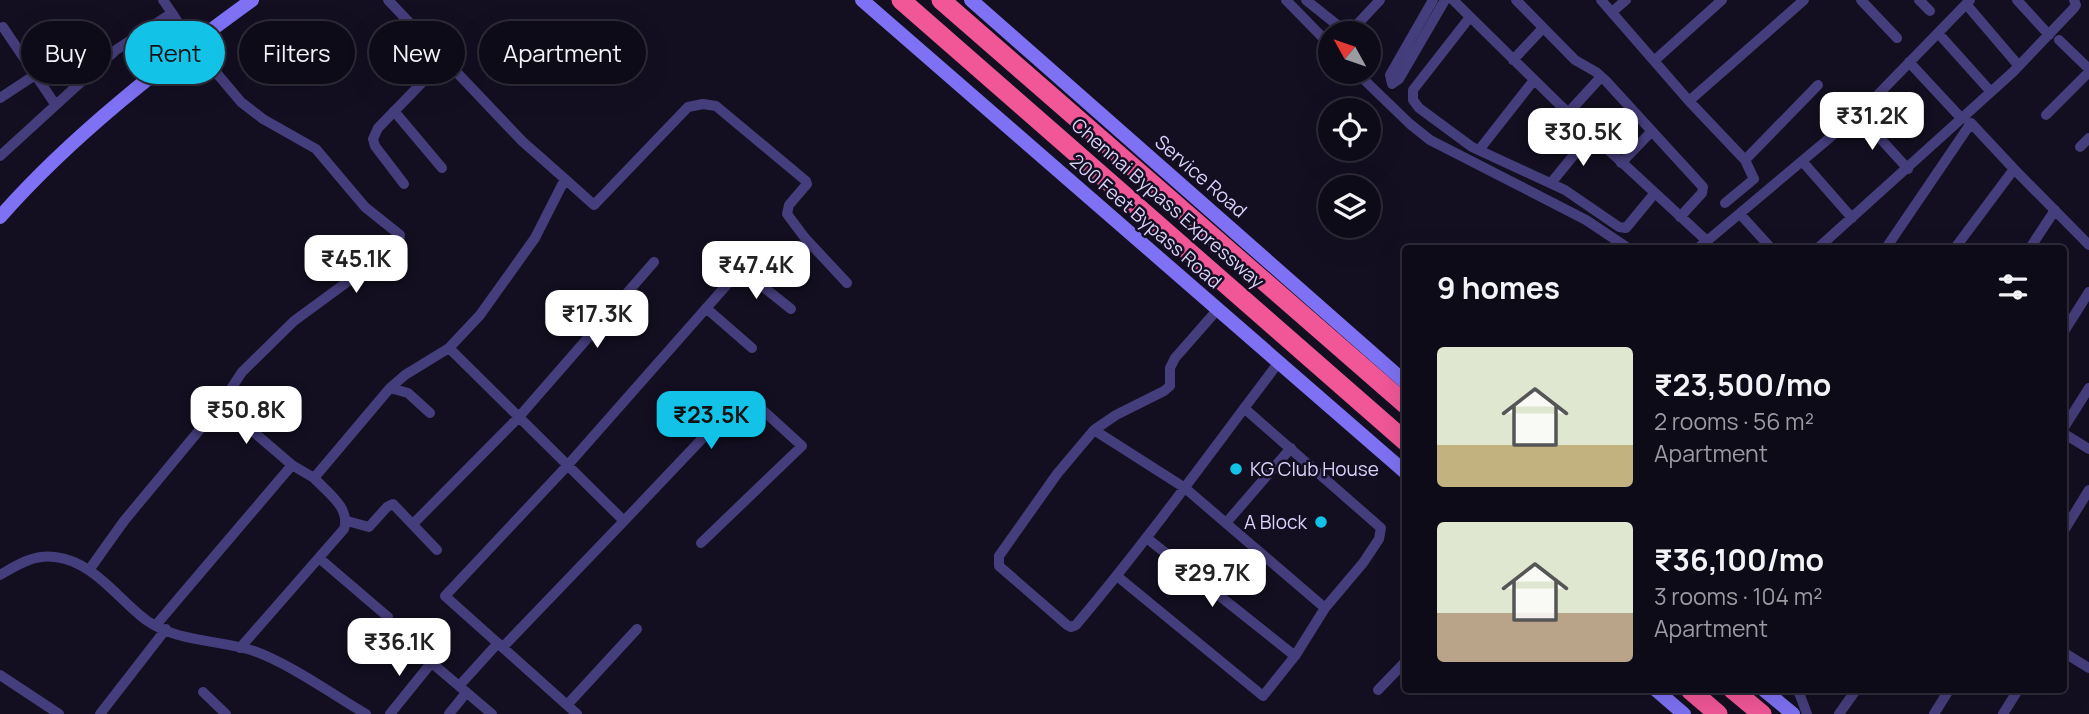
<!DOCTYPE html>
<html lang="en">
<head>
<meta charset="utf-8">
<style>
  body { margin:0; font-family:Manrope,sans-serif; background:#171422; color:#f1f3f6; height:100vh; display:flex; flex-direction:column; font-size:26px; white-space:nowrap }
  * { box-sizing:border-box; margin:0 }
  p { font-size:23px; color:#9b9ba2 }
  .icon { flex:none; width:38px; height:38px; fill:none; stroke:currentColor; stroke-width:2; stroke-linecap:round; stroke-linejoin:round }
  .map { position:relative; flex:1; overflow:hidden }
  .details { position:absolute; left:1402px; top:245px; width:665px; height:448px; display:flex; flex-direction:column; background:#0e0b19; border-radius:7px; box-shadow:0 7px 28px #0002,0 0 0 2px #2e2b38 }
  .details>* { flex:none }
  .hud { position:absolute; left:21px; top:21px; width:665px; height:63px; display:flex; gap:14px }
  .needle { width:46px; rotate:310deg }
  .fabs { position:absolute; left:1318px; top:21px; display:grid; gap:14px }
  .fabs a { display:grid; place-items:center; width:63px; height:63px; border-radius:50%; background:#0e0b19; box-shadow:0 7px 28px #0002,0 0 0 2px #2e2b38; font-size:35px }
  .price { position:absolute; translate:-50% -60px; padding:0 16px; border-radius:14px; background:#fff; color:#222; font-size:23px; line-height:46px; filter:drop-shadow(0 2px 4px #0008) }
  .price::after { content:''; position:absolute; left:50%; top:42px; width:21px; height:16px; margin-left:-10px; background:inherit; clip-path:polygon(0 0,100% 0,50% 100%) }
  .price.current { background:#13c3e7; color:#111 }
  ul { padding:0; list-style:none }
  li { display:flex; align-items:center; gap:21px; height:175px; padding:0 35px }
  li span { display:grid; place-items:center; flex:none; width:196px; height:140px; border-radius:7px; color:#555 }
  li>.icon { margin-inline-start:auto }
  span .icon { width:84px; height:84px; fill:#fffc; stroke-width:1 }
  li b { font-size:30px }
  h2 { display:flex; justify-content:space-between; align-items:center; height:84px; padding:0 35px; font-size:30px }
  .tag { padding:0 24px; border-radius:32px; background:#0e0b19; box-shadow:0 7px 28px #0002,0 0 0 2px #2e2b38; font-size:24px; line-height:63px }
  .tag.current { background:#13c3e7; color:#111 }
  .map>svg:first-child { display:block }
</style>
</head>
<body>
<div class="map">
<svg width="2089" height="714" viewBox="0 0 2089 714">
  <rect width="100%" height="100%" fill="#130f21"/>
  <g fill="none" stroke-linecap="round" stroke-linejoin="round">
    <!-- street -->
    <path stroke="#453e7c" stroke-width="10" d="M163,0l9,13
      M388,0l134,141 43,38 -30,59 -55,77 -31,33 175,173 -121,126
      M1286,0l44,45
      M1306,0l40,32 5,-1 29,-31
      M1433,0l-43,75 2,9 7,-5 46,-79
      M1453,0l108,106 146,135 -9,7
      M1516,0l59,60 21,12 10,9 97,106 -1,6 -22,24
      M1601,0l88,101 56,59 9,19 -29,24
      M1861,0l36,38
      M1919,0l11,11
      M2017,0l32,35
      M1966,4l52,61
      M1612,12l14,-12
      M1470,17l-57,73v10l6,8 53,39 93,43 54,37 7,1 28,-34
      M3,27l52,77
      M1938,33l53,59
      M2059,40l30,29
      M1513,60l30,-32
      M1655,60l67,-60
      M1909,62l53,57
      M1356,72l54,52 20,16 156,80 42,28
      M0,98l35,-23
      M1689,101l115,-101
      M394,111l48,57
      M1568,113l33,-36
      M1858,114l50,55
      M2046,115l43,-43
      M2080,147l9,-9
      M1479,150l55,-70
      M0,156l116,-106 56,-37 20,31 49,58 22,17 53,30 49,58 35,28 -1,9 -105,77 -52,51 -21,32 -97,117 -35,49
      M1745,160l73,-75
      M1802,161l50,57
      M1621,163l31,-32
      M565,179l29,26 94,-98 15,-3 13,2 90,75 1,3 -18,21 -2,9 18,24 42,45
      M1551,183l40,-49
      M404,184l-29,-38 -2,-7 5,-11 67,-69
      M1740,214l31,34
      M1707,241l157,-132 106,-109
      M1818,248l195,-176 61,-64 2,-3 -2,-5
      M1886,248l85,-125 43,46
      M1955,248l59,-79 75,76
      M2030,248l25,-38
      M741,269l50,40
      M706,308l46,40
      M2063,333l26,-41
      M1279,362c-67,88 -131,178 -203,263l-5,2 -4,-2 -68,-59v-10l58,-82 37,-44 91,58 140,120
      M390,388l18,5 22,20
      M221,404l71,61
      M2063,429l26,-41
      M1094,430l22,-15 48,-24 6,-5v-18l5,-10 43,-49
      M2063,433l26,16
      M347,521l22,6 18,-20 6,-3 44,46
      M624,521l113,-119 11,-2 7,3 47,43 -101,97
      M1226,523l65,-75
      M413,524l105,-106 136,-156
      M2063,532l26,-42
      M1148,539l147,117
      M319,558l69,59
      M0,575c17,-10 34,-21 55,-18 38,4 62,41 91,63 32,23 72,19 108,31 36,13 78,43 112,63
      M1117,576l146,120 32,-40 30,-48 38,-45 16,-24 2,-11 -137,-120
      M156,625l136,-160 22,13 76,-90 15,-13 44,-27
      M393,630l99,84
      M240,648l104,-119c7,-21 -17,-37 -30,-51
      M2063,652l26,16
      M0,675l59,39
      M459,686l39,-43
      M1378,690l27,-28
      M1798,690l9,24
      M203,692l23,22
      M567,705l70,-76
      M100,714l66,-85
      M390,714l42,-52
      M449,714l17,-21
      M577,714l-132,-118 122,-130 187,-212
      M1839,714l17,-24
      M1934,714l15,-24
      M2003,714l15,-24"/>
    <!-- secondary -->
    <path stroke="#7e71f3" stroke-width="14" d="M862,0l543,472
      M971,0l434,382
      M0,217c71,-81 165,-154 252,-217
      M1656,690l28,24
      M1764,690l29,24"/>
    <!-- highway -->
    <path stroke="#f15797" stroke-width="19" d="M901,0l504,441
      M941,0l464,404
      M1690,690l28,24
      M1733,690l29,24"/>
  </g>
  <!-- markers -->
  <g fill="#13c3e7" stroke="#130f21" stroke-width="2.5">
    <circle cx="1236" cy="469" r="7"/>
    <circle cx="1321" cy="522" r="7"/>
  </g>
  <g text-anchor="middle" stroke-width="5" stroke-linejoin="round" paint-order="stroke">
    <!-- street labels -->
    <g font-size="19" fill="#dad2fb" stroke="#130f21">
      <text transform="translate(1201 176) rotate(41)" y="7">Service Road</text>
      <text transform="translate(1168 203) rotate(41)" y="7">Chennai Bypass Expressway</text>
      <text transform="translate(1146 221) rotate(41)" y="7">200 Feet Bypass Road</text>
    </g>
    <!-- poi labels -->
    <g font-size="19" fill="#dad2fb" stroke="#130f21" text-anchor="start">
      <text x="1250" y="476">KG Club House</text>
      <text x="1307" y="529" text-anchor="end">A Block</text>
    </g>
  </g>
</svg>
<div class="fabs">
<a><svg class="needle" viewBox="-14 -14 28 28"><path d="M0-13l5 13h-10z" fill="#e53935"/><path d="M0 13l5-13h-10z" fill="#9b9ba2"/></svg></a>
<a><svg class="icon" aria-label="locate" viewBox="0 0 24 24"><circle cx="12" cy="12" r="6"/><path d="M12 2v4M12 18v4M2 12h4M18 12h4"/></svg></a>
<a><svg class="icon" aria-label="layers" viewBox="0 0 24 24"><path d="M12 4l9 5-9 5-9-5zM3 14l9 5 9-5"/></svg></a>
</div>
<b class="price" style="left:1872px;top:152px">₹31.2K</b>
<b class="price" style="left:1583px;top:168px">₹30.5K</b>
<b class="price" style="left:356px;top:295px">₹45.1K</b>
<b class="price" style="left:756px;top:301px">₹47.4K</b>
<b class="price" style="left:597px;top:350px">₹17.3K</b>
<b class="price" style="left:246px;top:446px">₹50.8K</b>
<b class="price current" style="left:711px;top:451px">₹23.5K</b>
<b class="price" style="left:1212px;top:609px">₹29.7K</b>
<b class="price" style="left:399px;top:678px">₹36.1K</b>
<div class="hud">
<a class="tag">Buy</a>
<a class="tag current">Rent</a>
<a class="tag">Filters</a>
<a class="tag">New</a>
<a class="tag">Apartment</a>
</div>
<section class="details">
<h2>9 homes<svg class="icon" aria-label="filters" viewBox="0 0 24 24"><path d="M4 7h16M4 17h16"/><circle cx="9" cy="7" r="2"/><circle cx="15" cy="17" r="2"/></svg></h2>
<ul>
<li><span style="background:linear-gradient(#dfe7d0 70%,#c2b280 0)"><svg class="icon" aria-label="home" viewBox="0 0 24 24"><path d="M3 11l9-7 9 7M6 9v11h12V9"/></svg></span><div><b>₹23,500/mo</b><p>2 rooms · 56 m²</p><p>Apartment</p></div></li>
<li><span style="background:linear-gradient(#dfe7d0 65%,#b9a48a 0)"><svg class="icon" aria-label="home" viewBox="0 0 24 24"><path d="M3 11l9-7 9 7M6 9v11h12V9"/></svg></span><div><b>₹36,100/mo</b><p>3 rooms · 104 m²</p><p>Apartment</p></div></li>
</ul>
</section>
</div>
</body>
</html>
